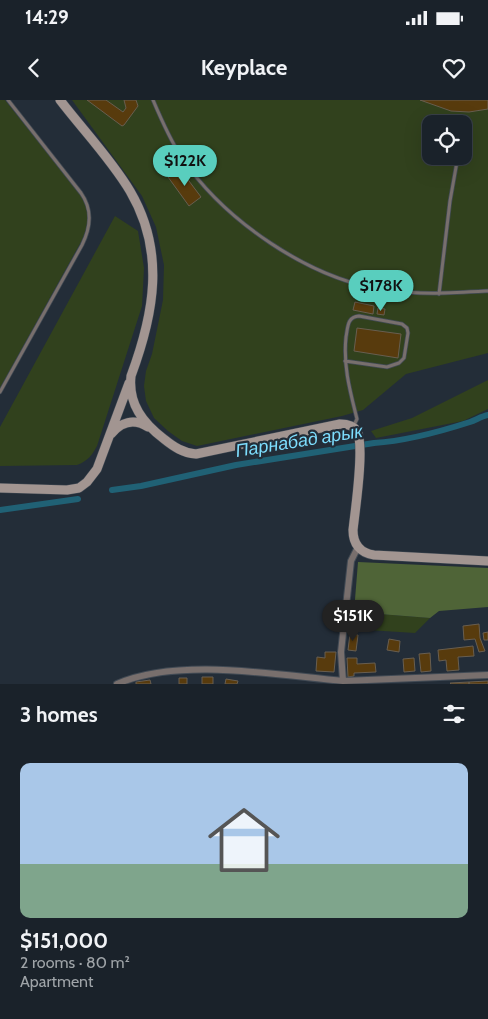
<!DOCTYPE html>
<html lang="en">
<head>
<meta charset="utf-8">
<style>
  body { margin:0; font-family:Cabin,sans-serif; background:#272f36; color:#f1f3f6; height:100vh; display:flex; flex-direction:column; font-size:19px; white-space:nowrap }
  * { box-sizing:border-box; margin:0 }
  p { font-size:16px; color:#9fa4a8 }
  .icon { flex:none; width:28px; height:28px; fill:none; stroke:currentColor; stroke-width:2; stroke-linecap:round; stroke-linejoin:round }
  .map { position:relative; height:584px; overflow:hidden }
  .details { display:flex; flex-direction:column; background:#1a222a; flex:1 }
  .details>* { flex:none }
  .tools { position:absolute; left:422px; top:15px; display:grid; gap:10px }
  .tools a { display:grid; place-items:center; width:50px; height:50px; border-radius:10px; background:#1a222a; box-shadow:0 5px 20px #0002,0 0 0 1px #383f47; font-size:25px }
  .price { position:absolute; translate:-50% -42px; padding:0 11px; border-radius:18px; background:#59cebe; color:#111; font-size:16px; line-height:32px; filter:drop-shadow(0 1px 2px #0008) }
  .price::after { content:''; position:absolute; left:50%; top:30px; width:15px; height:11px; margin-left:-8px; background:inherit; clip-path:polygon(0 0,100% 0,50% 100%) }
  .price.on { background:#222; color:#fff }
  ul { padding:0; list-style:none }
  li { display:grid; align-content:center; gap:10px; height:265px; padding:0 20px }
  li span { display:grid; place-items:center; height:155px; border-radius:10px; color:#555 }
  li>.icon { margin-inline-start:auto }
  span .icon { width:90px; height:90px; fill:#fffc; stroke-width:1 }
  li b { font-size:21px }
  h2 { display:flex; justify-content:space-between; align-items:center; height:60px; padding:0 20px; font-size:21px }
  .status { display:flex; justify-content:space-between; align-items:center; height:35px; padding:0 25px; background:#1a222a; direction:ltr }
  .status svg { height:14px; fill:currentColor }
  header { display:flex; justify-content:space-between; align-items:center; height:65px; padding:0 20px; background:#1a222a; font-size:22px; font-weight:800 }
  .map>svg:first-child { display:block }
</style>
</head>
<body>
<div class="status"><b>14:29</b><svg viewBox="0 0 49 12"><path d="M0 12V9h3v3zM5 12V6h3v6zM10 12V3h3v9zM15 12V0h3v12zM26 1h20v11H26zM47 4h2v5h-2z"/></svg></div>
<header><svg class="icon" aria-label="back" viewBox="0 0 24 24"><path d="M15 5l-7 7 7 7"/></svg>Keyplace<svg class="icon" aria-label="heart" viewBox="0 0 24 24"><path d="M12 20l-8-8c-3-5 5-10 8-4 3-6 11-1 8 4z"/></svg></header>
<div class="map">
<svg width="488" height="584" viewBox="0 0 488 584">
  <rect width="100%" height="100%" fill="#232d38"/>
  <!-- green -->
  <path fill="#31411d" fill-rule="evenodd" d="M0,0h5l76,95c9,15 8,30 1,45l-82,148z
    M72,0h416v253l-82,21 -43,36 -21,6 -145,30 -15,-5 -14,-10 -14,-13 -8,-17 -2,-15 2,-15 6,-17 11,-54 1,-35 -8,-38 -14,-31zM431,24h33v32h-33z
    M115,116l23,15 6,37 -2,38 -45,140c-5,9 -9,15 -20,19l-77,1v-39z
    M488,280v29l-25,12 -87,17 -5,-7 41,-13z
    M354,512l76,6 -15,15 -63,-4z"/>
  <!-- forest -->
  <path fill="#4f6437" d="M358,462l130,6v39l-49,4 -9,7 -76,-6z"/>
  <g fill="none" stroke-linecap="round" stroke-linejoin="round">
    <!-- canal -->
    <path stroke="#206175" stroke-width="6" d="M112,390l29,-4 95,-21 138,-22c33,-2 65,-11 96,-21 6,-2 12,-6 18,-7
      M0,410l78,-11"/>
  </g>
  <!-- building -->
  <path fill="#583b0d" stroke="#685e50" d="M87,0h19l17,12 3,-4 -2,-8h12l2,6 -14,19 -2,1z
    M420,0h68v9l-19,3 -18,-1z
    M180,69l21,28 -12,9 -21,-29z
    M355,202l19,4 -1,8 -20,-4z
    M378,208l7,1 -1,6 -7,-1z
    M357,228l44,6 -3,24 -44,-7z
    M479,524l1,14 5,13 -6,1 -4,-13 -11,1 -1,-14z
    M488,532v8h-4l-1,-7z
    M350,534l8,1 -2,16 -8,-1z
    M389,539l11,2 -1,11 -12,-2z
    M473,546l1,10 -16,1 1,13 -12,1 -1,-11 -7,1 -1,-11z
    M325,552h11l-2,20 -18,-1 1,-14 8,1z
    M430,553l1,18 -10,1 -2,-18z
    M347,558h10v6l18,-1 1,9 -22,1v3l-6,1z
    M414,558l1,13 -11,1 -1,-13z
    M202,577h11v7h-11z
    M179,578h8v6h-8z
    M226,579l12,2 -1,3h-12z
    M150,580l1,4h-15v-2z
    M488,581v3h-19v-2z
    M469,582v2h-18l-1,-1z"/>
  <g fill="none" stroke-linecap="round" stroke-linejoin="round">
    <!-- service casing -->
    <g stroke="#414a54" stroke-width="4.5">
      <path id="service" d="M153,0c8,19 17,40 29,58 43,63 127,121 203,132 35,5 68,3 103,1
        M439,194l11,-93 8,-45
        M345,261l42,6 12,-4 5,-5 4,-25 -1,-5 -5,-4 -43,-8c-12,1 -11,11 -13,21 -3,29 4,54 11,82l-3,6
        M0,292l82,-147c9,-18 11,-35 -1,-52l-73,-93"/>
    </g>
    <!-- minor casing -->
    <g stroke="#414a54" stroke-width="8">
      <path id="minor" d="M358,447l-7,14 -10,91 2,29 145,-6
        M117,584c62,-27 159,-9 226,-3"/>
    </g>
    <!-- secondary casing -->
    <g stroke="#414a54" stroke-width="10">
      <path id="secondary" d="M60,0c23,30 51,59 70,91 36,61 24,123 1,185 -3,28 12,47 33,63 10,8 19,14 32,15l144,-30c7,0 13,1 17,7 8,15 -2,80 -4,99 0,14 7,23 21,25l114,6
        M111,334c10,-12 23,-16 37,-7
        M0,388l67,2 12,-2 8,-6 10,-13 32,-86"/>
    </g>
    <!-- service -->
    <use href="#service" stroke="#786f6d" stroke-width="3"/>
    <!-- minor -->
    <use href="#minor" stroke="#786f6d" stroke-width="6"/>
    <!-- secondary -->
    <use href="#secondary" stroke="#a29591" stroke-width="9"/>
  </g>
  <g text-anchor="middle" stroke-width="4.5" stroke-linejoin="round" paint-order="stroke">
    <!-- water labels -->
    <g font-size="18" font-style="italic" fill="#7dddfd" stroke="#232d38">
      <text transform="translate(299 341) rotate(-9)" y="6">Парнабад арык</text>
    </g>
  </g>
</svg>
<div class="tools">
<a><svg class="icon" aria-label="locate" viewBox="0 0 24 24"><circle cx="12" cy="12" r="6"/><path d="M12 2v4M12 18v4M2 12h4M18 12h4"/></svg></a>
</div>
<b class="price" style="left:185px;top:87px">$122K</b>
<b class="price" style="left:381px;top:212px">$178K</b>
<b class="price on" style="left:353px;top:542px">$151K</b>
</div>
<section class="details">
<h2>3 homes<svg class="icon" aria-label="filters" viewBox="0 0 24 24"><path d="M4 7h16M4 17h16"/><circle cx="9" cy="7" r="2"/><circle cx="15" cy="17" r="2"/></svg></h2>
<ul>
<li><span style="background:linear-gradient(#a9c7e8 65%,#7fa58c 0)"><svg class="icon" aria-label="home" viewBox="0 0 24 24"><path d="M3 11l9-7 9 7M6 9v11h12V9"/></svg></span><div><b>$151,000</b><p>2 rooms · 80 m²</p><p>Apartment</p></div></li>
</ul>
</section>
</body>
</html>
